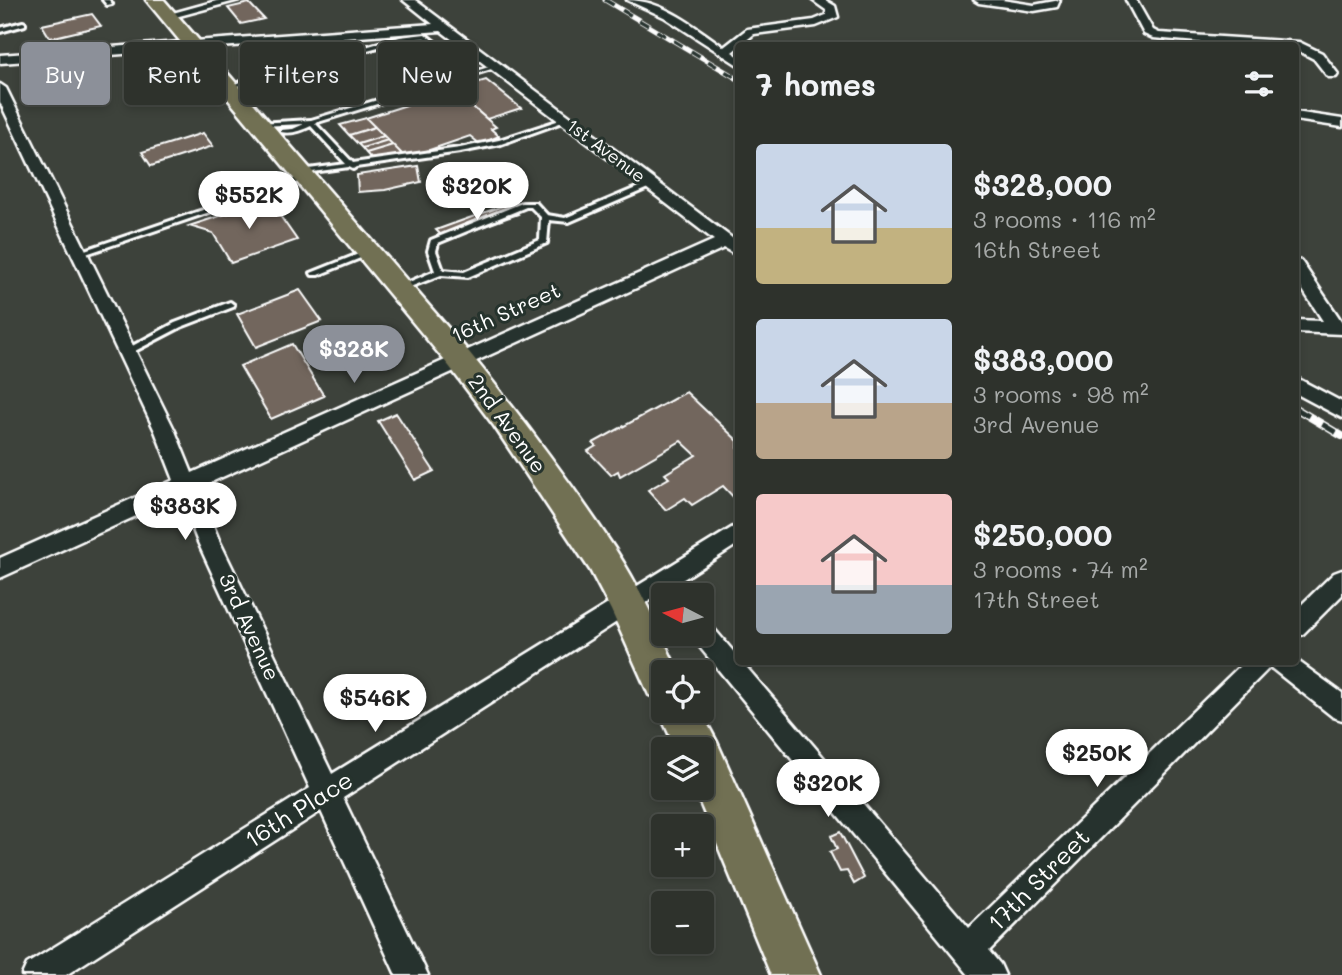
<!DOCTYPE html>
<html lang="en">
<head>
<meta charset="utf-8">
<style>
  body { margin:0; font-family:Mali,sans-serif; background:#3a3e38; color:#f1f3f6; height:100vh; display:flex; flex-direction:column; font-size:26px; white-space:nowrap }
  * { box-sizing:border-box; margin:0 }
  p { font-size:23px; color:#a7aaa9 }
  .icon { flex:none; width:38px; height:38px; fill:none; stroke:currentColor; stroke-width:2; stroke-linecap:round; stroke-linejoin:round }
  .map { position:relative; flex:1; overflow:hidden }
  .side { position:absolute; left:735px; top:42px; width:564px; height:623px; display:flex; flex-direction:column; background:#2e322c; border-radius:7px; box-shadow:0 4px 10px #0003,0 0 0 2px #494d48 }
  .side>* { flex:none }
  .guide { position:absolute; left:21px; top:42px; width:609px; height:63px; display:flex; gap:14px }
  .needle { width:46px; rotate:276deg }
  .fabs { position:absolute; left:651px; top:583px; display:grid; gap:14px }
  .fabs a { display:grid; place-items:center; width:63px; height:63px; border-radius:7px; background:#2e322c; box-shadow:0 4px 10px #0003,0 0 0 2px #494d48; font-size:35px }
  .price { position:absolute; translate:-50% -60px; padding:0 16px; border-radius:24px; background:#fff; color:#222; font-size:23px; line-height:46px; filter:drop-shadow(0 2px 4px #0008) }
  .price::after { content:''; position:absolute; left:50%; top:42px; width:21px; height:16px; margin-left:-10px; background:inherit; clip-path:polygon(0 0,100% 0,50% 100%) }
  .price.on { background:#8c9099; color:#fff }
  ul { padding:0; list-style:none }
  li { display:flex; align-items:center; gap:21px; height:175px; padding:0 21px }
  li span { display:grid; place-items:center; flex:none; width:196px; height:140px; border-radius:7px; color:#555 }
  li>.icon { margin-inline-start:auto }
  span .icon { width:84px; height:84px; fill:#fffc; stroke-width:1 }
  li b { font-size:30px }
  h2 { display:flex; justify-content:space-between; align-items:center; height:84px; padding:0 21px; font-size:30px }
  .pill { padding:0 24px; border-radius:7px; background:#2e322c; box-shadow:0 4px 10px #0003,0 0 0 2px #494d48; font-size:24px; line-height:63px }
  .pill.on { background:#8c9099; color:#fff }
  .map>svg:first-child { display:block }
</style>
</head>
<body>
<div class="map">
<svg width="1342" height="975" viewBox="0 0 1342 975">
  <rect width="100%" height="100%" fill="#3d423b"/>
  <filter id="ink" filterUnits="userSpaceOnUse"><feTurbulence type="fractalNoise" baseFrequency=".0143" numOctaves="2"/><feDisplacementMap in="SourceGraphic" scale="14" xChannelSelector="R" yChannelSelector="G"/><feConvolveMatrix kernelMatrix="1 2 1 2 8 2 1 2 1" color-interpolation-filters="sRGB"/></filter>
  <g filter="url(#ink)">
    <!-- building -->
    <path fill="#72665d" stroke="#fff" stroke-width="2" d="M249,3l15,16 -23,5 -13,-16z
      M92,14l9,12 -51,12 -8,-13z
      M326,43l12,12 -47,12 -11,-1 -20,-19 40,-3 5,5z
      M486,80l35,28 -34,11 -34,-29z
      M453,90l43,37 -5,2 8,7 -19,8 -10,-8 -64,22 -40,-40z
      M366,118l9,9 -26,8 -9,-10z
      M375,127l9,9 -26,8 -9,-9z
      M203,133l10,13 -62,20 -9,-14z
      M384,136l4,4 -26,8 -4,-4z
      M388,140l5,5 -27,8 -4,-5z
      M393,145l9,9 -27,9 -9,-10z
      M418,166l3,16 -36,8 -27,2 -1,-17z
      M269,200l28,40 -66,23 -18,-30 -24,-7z
      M508,204l10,10 -72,26 -10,-10z
      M300,290l22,31 -66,26 -19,-33z
      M292,344l32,52 -53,23 -31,-53z
      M686,392l52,49v61l-15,-16 -31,19 -7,-7 -19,12 -18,-20 21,-12 -4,-4 31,-19 -15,-14 -61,35 -2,-5 -7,4 -23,-24 8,-5 -3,-3z
      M396,413l38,58 -19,9 -37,-59z
      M840,832l24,46 -10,6 -7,-13 -7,1 -10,-20 7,-3 -6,-13z"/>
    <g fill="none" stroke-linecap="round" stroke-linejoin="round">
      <!-- service casing -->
      <g stroke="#fff" stroke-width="6">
        <path id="service" d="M103,0h6l3,4 -5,1z
          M23,22l2,1v2l-25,7v-4z
          M334,34h4l17,16 45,-13 25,-3 48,38 22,-7 3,2 -183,56 38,40 107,-15 39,-8 64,-21 5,1 -67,24 -41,8 -104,15 -3,2 -4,-2 -51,7v-4h3l45,-6 -35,-38c-11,5 -19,8 -30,6v-2l12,-1 11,-5 -44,2 -3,-2 1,-1 53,-3 156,-47 -43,-35 -24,3 -170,47 -5,-1 42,-13 -29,-31v-2h4l30,32 78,-22 -16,-15z
          M303,176l7,2 -227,77h-6l-1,-2z
          M648,183l7,2 -86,37 -20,-2 -2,23 -79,34 -27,-2 -39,15h-6l-1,-2 40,-17 -7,-20 3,-11 91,-37h14l11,12 18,3zM526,207h5l10,10 -1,23 -76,32 -21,-2 -7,-19 2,-8z
          M366,251h6l1,2 -55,22h-6l-1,-2z
          M230,302l4,3 -1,2 -52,20 -50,26 -3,1 -5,-3 52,-28z"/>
      </g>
      <!-- minor casing -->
      <g stroke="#fff" stroke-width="5">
        <path id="minor" d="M220,0h19l-71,19 -6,-3z
          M403,0h12l317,238 6,6v12l-14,-8 -526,240 21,52 113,234 406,-250v20l-395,254 85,177h-32l-75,-164 -255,164h-44l5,-11 283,-176 -113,-248 -17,-44 -180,82v-20l174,-78 -19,-49 -155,-329v-18l6,4 169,343 17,42 522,-233 -273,-209 -441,32v-8l433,-31z
          M627,0c36,0 68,27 97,47l23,-18 67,-9 12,-5v-5l-14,-10h13l10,6 3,11 -22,9 -62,8 -22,18 6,4v9l-74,-48z
          M974,0h28l32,5 26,-5 -3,7 -23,4 -55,-8z
          M1126,0h10l17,30 6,3 140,9 23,11 16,21 -2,3h-8l-14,-18 -19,-10v-3h-53l-89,-8 -9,-4z
          M1295,112l47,7v8l-47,-7z
          M1295,260l6,1 41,61v12l-47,-2v-12l28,1 -28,-43z
          M1295,377l47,25v16l-47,-25z
          M1342,570v25l-39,39 -8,4v-27l39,-38z
          M702,621l8,3 28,33v5h4l227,266 275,-266h51v-3l47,34v27l-9,-3 -63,-50 -281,284 11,13 5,11h-36l-275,-335 -3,-6h11z"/>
      </g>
      <!-- primary casing -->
      <g stroke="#fff" stroke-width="5">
        <path id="primary" d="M146,0h18l305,352c51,63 101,129 146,197 25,38 44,81 63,123h-15v38h37l17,32 104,233h-50l-77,-187h8v-39h-26l-18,-39 4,-10 -13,-5 -38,-85 -21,-40 -96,-144 -45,-60z"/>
      </g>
      <!-- service -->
      <use href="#service" fill="#26332d" fill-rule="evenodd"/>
      <!-- minor -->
      <use href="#minor" fill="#26332d" fill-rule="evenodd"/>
      <!-- primary -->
      <use href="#primary" fill="#716f52" fill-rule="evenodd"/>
      <!-- rail-far1 casing -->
      <g stroke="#fff" stroke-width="5">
        <path id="rail-far1" d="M605,0l133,79"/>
      </g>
      <!-- rail casing -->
      <g stroke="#fff" stroke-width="8">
        <path id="rail" d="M1295,408l47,28"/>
      </g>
      <!-- rail-far1 -->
      <use href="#rail-far1" stroke="#26332d" stroke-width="3.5" stroke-dasharray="10" stroke-linecap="butt"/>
      <!-- rail -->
      <use href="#rail" stroke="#26332d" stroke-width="5" stroke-dasharray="16" stroke-linecap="butt"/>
    </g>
  </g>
  <g text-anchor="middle" stroke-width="6" stroke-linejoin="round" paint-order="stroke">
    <!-- far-street labels -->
    <g font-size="18" fill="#fff" stroke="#26332d">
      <text transform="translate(606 151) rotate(37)" y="6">1st Avenue</text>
    </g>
    <!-- street labels -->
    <g font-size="21" fill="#fff" stroke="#26332d">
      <text transform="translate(506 313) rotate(-24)" y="7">16th Street</text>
      <text transform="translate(507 424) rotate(54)" y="7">2nd Avenue</text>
      <text transform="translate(249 627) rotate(65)" y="7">3rd Avenue</text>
    </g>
    <!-- near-street labels -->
    <g font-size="24" fill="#fff" stroke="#26332d">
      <text transform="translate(299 810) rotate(-32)" y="8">16th Place</text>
      <text transform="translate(1039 880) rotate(-45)" y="8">17th Street</text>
    </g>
  </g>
</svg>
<div class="fabs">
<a><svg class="needle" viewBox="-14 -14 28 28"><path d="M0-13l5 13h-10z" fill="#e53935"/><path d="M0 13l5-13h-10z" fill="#a7aaa9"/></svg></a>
<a><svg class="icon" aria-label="locate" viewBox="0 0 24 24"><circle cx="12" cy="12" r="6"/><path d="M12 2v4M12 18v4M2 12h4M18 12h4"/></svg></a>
<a><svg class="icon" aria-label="layers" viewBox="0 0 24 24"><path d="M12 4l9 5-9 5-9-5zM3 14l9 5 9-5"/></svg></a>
<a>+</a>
<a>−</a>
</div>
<b class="price" style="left:477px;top:222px">$320K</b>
<b class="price" style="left:249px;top:231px">$552K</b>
<b class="price on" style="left:354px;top:385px">$328K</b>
<b class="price" style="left:185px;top:542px">$383K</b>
<b class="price" style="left:375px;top:734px">$546K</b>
<b class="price" style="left:1097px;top:789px">$250K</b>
<b class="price" style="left:828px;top:819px">$320K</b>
<div class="guide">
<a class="pill on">Buy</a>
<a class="pill">Rent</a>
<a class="pill">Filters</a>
<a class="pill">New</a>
</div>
<section class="side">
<h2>7 homes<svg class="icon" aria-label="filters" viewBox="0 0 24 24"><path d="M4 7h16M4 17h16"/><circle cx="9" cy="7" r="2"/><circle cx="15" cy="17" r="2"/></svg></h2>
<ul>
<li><span style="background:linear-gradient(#c9d6e8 60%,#c2b280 0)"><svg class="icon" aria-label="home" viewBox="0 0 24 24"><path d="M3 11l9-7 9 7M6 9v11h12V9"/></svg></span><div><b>$328,000</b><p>3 rooms · 116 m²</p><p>16th Street</p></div></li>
<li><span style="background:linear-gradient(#c9d6e8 60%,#b9a48a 0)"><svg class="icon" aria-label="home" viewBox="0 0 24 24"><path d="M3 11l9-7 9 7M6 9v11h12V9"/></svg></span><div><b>$383,000</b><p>3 rooms · 98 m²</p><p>3rd Avenue</p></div></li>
<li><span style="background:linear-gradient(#f6c9c9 65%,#9aa5b1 0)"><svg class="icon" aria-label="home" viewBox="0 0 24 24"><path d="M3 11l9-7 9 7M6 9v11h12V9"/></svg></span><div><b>$250,000</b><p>3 rooms · 74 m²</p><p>17th Street</p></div></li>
</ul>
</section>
</div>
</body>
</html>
